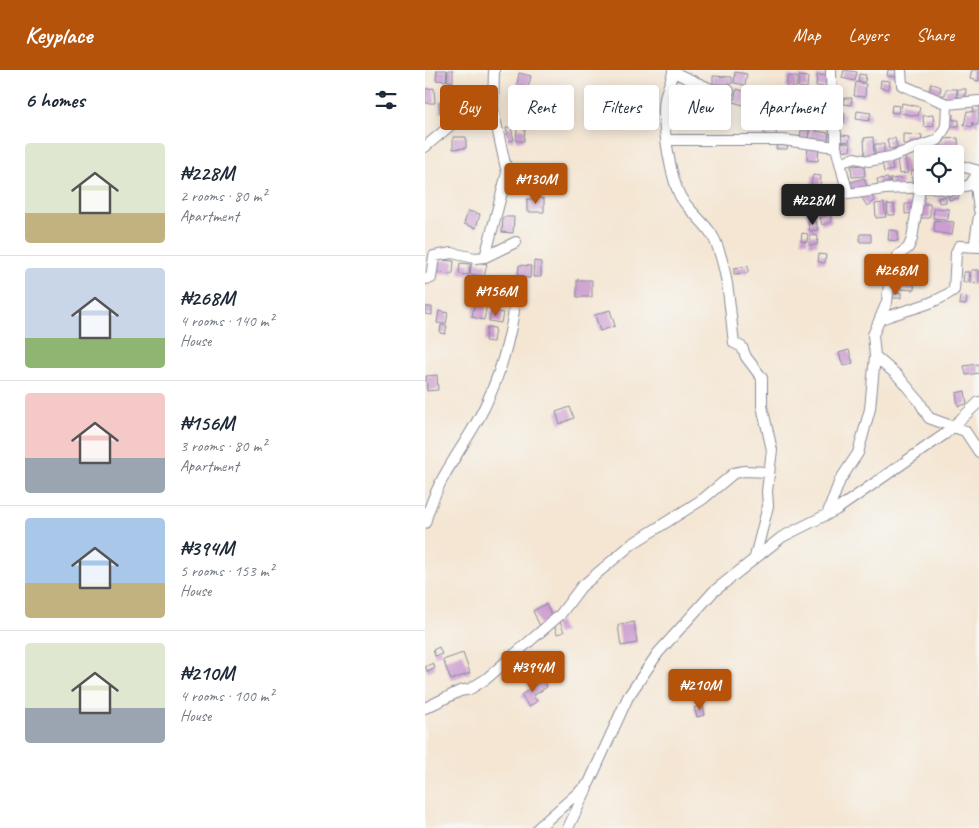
<!DOCTYPE html>
<html lang="en">
<head>
<meta charset="utf-8">
<style>
  body { margin:0; font-family:Caveat,sans-serif; background:#f6f6f7; color:#1f2937; height:100vh; display:flex; flex-direction:column; font-size:19px; white-space:nowrap }
  * { box-sizing:border-box; margin:0 }
  p { font-size:16px; color:#747a83 }
  .icon { flex:none; width:28px; height:28px; fill:none; stroke:currentColor; stroke-width:2; stroke-linecap:round; stroke-linejoin:round }
  .map { position:relative; flex:1; overflow:hidden }
  .details { display:flex; flex-direction:column; background:#fff; width:425px }
  .details>* { flex:none }
  .guide { position:absolute; left:15px; top:15px; width:464px; height:45px; display:flex; gap:10px }
  .controls { position:absolute; left:489px; top:75px; display:grid; gap:10px }
  .controls a { display:grid; place-items:center; width:50px; height:50px; border-radius:5px; background:#fff; box-shadow:0 2px 12px #0003; font-size:25px }
  .price { position:absolute; translate:-50% -42px; padding:0 11px; border-radius:5px; background:#b45309; color:#fff; font-size:16px; line-height:32px; filter:drop-shadow(0 1px 2px #0008) }
  .price::after { content:''; position:absolute; left:50%; top:30px; width:15px; height:11px; margin-left:-8px; background:inherit; clip-path:polygon(0 0,100% 0,50% 100%) }
  .price.on { background:#222; color:#fff }
  ul { padding:0; list-style:none }
  li { display:flex; align-items:center; gap:15px; height:125px; padding:0 25px }
  li+li { border-top:1px solid #e0e1e3 }
  li span { display:grid; place-items:center; flex:none; width:140px; height:100px; border-radius:5px; color:#555 }
  li>.icon { margin-inline-start:auto }
  span .icon { width:60px; height:60px; fill:#fffc; stroke-width:1 }
  li b { font-size:21px }
  h2 { display:flex; justify-content:space-between; align-items:center; height:60px; padding:0 25px; font-size:21px }
  .chip { padding:0 18px; border-radius:5px; background:#fff; box-shadow:0 2px 12px #0003; font-size:18px; line-height:45px }
  .chip.on { background:#b45309; color:#fff }
  header { display:flex; align-items:center; gap:30px; box-sizing:border-box; height:70px; padding:0 25px; background:#b45309; color:#fff }
  header strong { font-size:24px }
  nav { display:flex; gap:28px; margin-inline-start:auto; font-size:18px }
  main { display:flex; flex:1; min-height:0 }
  .map>svg:first-child { display:block }
</style>
</head>
<body>
<header>
<strong>Keyplace</strong>
<nav><a>Map</a><a>Layers</a><a>Share</a></nav>
</header>
<main>
<section class="details">
<h2>6 homes<svg class="icon" aria-label="filters" viewBox="0 0 24 24"><path d="M4 7h16M4 17h16"/><circle cx="9" cy="7" r="2"/><circle cx="15" cy="17" r="2"/></svg></h2>
<ul>
<li><span style="background:linear-gradient(#dfe7d0 70%,#c2b280 0)"><svg class="icon" aria-label="home" viewBox="0 0 24 24"><path d="M3 11l9-7 9 7M6 9v11h12V9"/></svg></span><div><b>₦228M</b><p>2 rooms · 80 m²</p><p>Apartment</p></div></li>
<li><span style="background:linear-gradient(#c9d6e8 70%,#8fb573 0)"><svg class="icon" aria-label="home" viewBox="0 0 24 24"><path d="M3 11l9-7 9 7M6 9v11h12V9"/></svg></span><div><b>₦268M</b><p>4 rooms · 140 m²</p><p>House</p></div></li>
<li><span style="background:linear-gradient(#f6c9c9 65%,#9aa5b1 0)"><svg class="icon" aria-label="home" viewBox="0 0 24 24"><path d="M3 11l9-7 9 7M6 9v11h12V9"/></svg></span><div><b>₦156M</b><p>3 rooms · 80 m²</p><p>Apartment</p></div></li>
<li><span style="background:linear-gradient(#a9c7e8 65%,#c2b280 0)"><svg class="icon" aria-label="home" viewBox="0 0 24 24"><path d="M3 11l9-7 9 7M6 9v11h12V9"/></svg></span><div><b>₦394M</b><p>5 rooms · 153 m²</p><p>House</p></div></li>
<li><span style="background:linear-gradient(#dfe7d0 65%,#9aa5b1 0)"><svg class="icon" aria-label="home" viewBox="0 0 24 24"><path d="M3 11l9-7 9 7M6 9v11h12V9"/></svg></span><div><b>₦210M</b><p>4 rooms · 100 m²</p><p>House</p></div></li>
</ul>
</section>
<div class="map">
<svg width="554" height="758" viewBox="0 0 554 758">
  <rect width="100%" height="100%" fill="#f6f6f2"/>
  <filter id="ink" filterUnits="userSpaceOnUse"><feTurbulence type="fractalNoise" baseFrequency=".02" numOctaves="2"/><feDisplacementMap in="SourceGraphic" scale="10" xChannelSelector="R" yChannelSelector="G"/><feConvolveMatrix kernelMatrix="1 2 1 2 8 2 1 2 1" color-interpolation-filters="sRGB"/></filter>
  <filter id="wash" filterUnits="userSpaceOnUse"><feTurbulence type="fractalNoise" baseFrequency=".0096" numOctaves="4" result="noise"/><feDisplacementMap in="SourceGraphic" scale="20" xChannelSelector="R" yChannelSelector="G"/><feGaussianBlur stdDeviation="1.12" result="paint"/><feColorMatrix in="noise" values="0 0 0 0 0 0 0 0 0 0 0 0 0 0 0 0 0 1.4 0 .05"/><feComposite in="paint" operator="in"/></filter>
  <g filter="url(#wash)">
    <rect width="100%" height="100%" fill="#f4e6d3"/>
    <g id="blocks">
      <!-- building -->
      <path fill="#cc9dd0" d="M12,0h10l-1,11 -10,-1z
        M23,0h5v12l-6,-1z
        M419,0l13,2 -2,9 -13,-3z
        M463,0h10l-1,7 -10,-1z
        M547,0h7v11l-9,-2z
        M310,2l12,2 -2,11 -11,-2z
        M94,3l12,3 -3,12 -11,-3z
        M434,4l7,1 -1,7h-7z
        M392,5l12,1 -1,11 -12,-1z
        M288,6l19,1v7h-19z
        M363,6l9,1 -1,11 -10,-1z
        M374,6l9,1 -1,11 -9,-1z
        M456,10l9,1 -1,8 -9,-1z
        M431,12l10,2 -1,13 -11,-1z
        M506,13l10,4 -2,8 -10,-2z
        M9,18l1,15h-10v-14z
        M247,18l21,3 -2,10 -20,-3z
        M118,19l16,2 -2,13 -16,-3z
        M312,19l10,3 -4,13 -10,-3z
        M521,19h11l-1,11 -15,-2v-3h4z
        M533,19h8l-1,9 -7,-1z
        M325,22l6,1 -1,7 -7,-2z
        M419,28h8l-1,7 -7,-1z
        M23,31l1,11 -9,1 -1,-11z
        M181,33l14,3 -2,10 -14,-3z
        M280,33l8,1 -1,9 6,1 -1,7 -14,-1z
        M477,33l18,4 -2,9 -18,-3z
        M549,34h5l-1,21h-5v-3l-1,5 -8,-2 3,-14 6,1z
        M106,35l1,13 -13,1v-13z
        M365,35l11,1 -1,11h-11z
        M467,35l7,1 -1,7 -7,-1z
        M339,37l9,1 -1,7 -9,-1z
        M432,41l14,2 -2,8 -13,-2z
        M411,42l9,1 -1,10 -9,-1z
        M522,44h6v6h6v6h-11z
        M508,45l1,11 -10,1 -1,-11z
        M376,47l9,2 -1,9 -9,-1z
        M341,54l11,1 -1,10 -12,-1z
        M386,55h5v6l13,2 -1,9 -19,-2z
        M86,57l3,13 -5,1 -3,-13z
        M92,58l8,1 -1,12h-8z
        M376,60h8l-1,10 -8,-1z
        M478,64l19,1 -1,10 -18,-1z
        M417,65l8,1 -1,6 -8,-1z
        M28,67h13v11l-13,1z
        M448,67l1,19 -9,1 -1,-19z
        M470,68l2,10 -8,1 -2,-10z
        M533,68l1,14 -23,1 -1,-10 9,-1v-3z
        M416,72l10,2 -1,7 -10,-1z
        M352,73l11,1 -1,5h-11z
        M383,74l11,1 -1,16 -11,-1z
        M450,74h9v10h-9z
        M480,87l3,16 -9,1 -2,-16z
        M466,90l2,10 -9,2 -2,-10z
        M439,95l1,11 -13,1 -1,-11z
        M495,100l2,16 -9,1 -2,-16z
        M388,105l8,1 -1,10 -9,-1z
        M439,108l3,8 -17,5 -2,-8z
        M463,108l1,8 -10,2 -2,-9z
        M476,108l1,7 -11,2 -1,-8z
        M444,122l6,9 -8,5 -5,-8z
        M533,122l1,6 -10,2 -1,-6z
        M108,126l11,3v13h-17v-13h6z
        M521,126v6l-7,1 -1,-5z
        M459,133l2,14 -10,1 -1,-14z
        M469,134l1,11h-7l-1,-10z
        M480,134h8v9l-8,1z
        M495,134h10v14h-10z
        M405,136l1,6 -13,3 -2,-6z
        M509,138l15,1 -1,10 -15,-1z
        M389,140l2,9 -7,2 -3,-9z
        M43,141l12,3 -4,14 -12,-4z
        M405,144l2,8 -10,3 -2,-9z
        M78,147h11l-1,16 -11,-1z
        M510,150l19,2 -2,13 -18,-3z
        M391,151l2,9 -8,1 -2,-8z
        M464,160l9,1v10l-10,-1z
        M377,163l6,1 -1,8 -6,-1z
        M435,164h11v8h-11z
        M385,165l8,1 -1,9h-8z
        M394,184l7,1 -1,8 -7,-1z
        M13,190l16,1 -1,13 -16,-1z
        M47,191l15,3 -3,13 -14,-3z
        M109,191l7,1v15h-8z
        M35,193l10,1 -1,11 -10,-1z
        M94,195l12,1 -1,12 -12,-1z
        M323,196v7l-14,1v-6z
        M546,200h8v14l-9,-1z
        M539,202h5l-1,10h-5z
        M477,204l13,2 -1,14 -14,-1z
        M51,208l12,1 -2,13 -11,-1z
        M152,210h15v17h-15z
        M467,223h9v5h-10z
        M535,226l7,1 -1,8 -7,-1z
        M67,227l13,2 -2,9 -13,-2z
        M50,232l12,2 -3,16 -12,-3z
        M0,237h7v8l-7,-1z
        M185,240l5,16 -15,5 -5,-16z
        M14,241l9,2 -2,11 -9,-1z
        M66,241l12,2 -2,10 -12,-2z
        M16,255l6,1 -2,8 -5,-1z
        M62,257l8,1 -2,14 -8,-1z
        M424,280l4,13 -10,3 -4,-13z
        M553,294l1,9 -13,2 -2,-9z
        M12,305l1,15 -11,1 -1,-15z
        M540,321l2,13 -9,2 -2,-13z
        M145,337l4,11 -14,6 -4,-12z
        M121,534l7,16 -13,6 -7,-15z
        M135,552l4,10 -7,2 -3,-10z
        M209,552l3,21 -16,3 -3,-21z
        M14,577l3,7 -7,2 -2,-6z
        M38,583l7,20 -19,7 -8,-20z
        M8,593l2,5 -7,4 -3,-5z
        M118,610l4,7 -14,9 4,5 -8,6 -8,-12z
        M278,635l2,10 -8,2 -3,-9z"/>
    </g>
  </g>
  <g filter="url(#ink)">
    <use href="#blocks" fill-opacity="0" stroke="#888a98" stroke-width="1"/>
    <g fill="none" stroke-linecap="round" stroke-linejoin="round">
      <!-- street casing -->
      <g stroke="#888a98" stroke-width="12">
        <path id="street" d="M248,0v2l38,17 18,2
          M406,0l1,52 4,11v14l12,47 37,-5 46,-2 19,3 20,-5 9,-14
          M476,0l1,15 45,19 32,-3
          M248,2c-2,9 -6,17 -8,26 -4,23 5,77 15,98 10,18 31,29 38,52 11,30 12,64 16,95l8,4 4,10 16,21v28l10,44 -5,41 1,15 -13,51
          M242,70h116l53,7
          M0,77l27,-23 41,-15 1,-39
          M416,92l14,-4 13,3 22,-4 48,-17 8,-14 1,-22
          M536,96l18,5
          M550,108l4,32
          M554,146l-4,26 4,5
          M60,187l22,-84 -14,-64
          M0,209l6,-1 3,-22 18,-3 23,5 10,-1 31,-15
          M456,249c25,-10 51,-13 73,-29l2,-37 3,-7 20,1
          M450,286l23,20 21,25 10,17 36,13 14,21
          M402,445l13,-35 18,-27 12,-44 5,-53 -2,-21 14,-33 4,-35 6,-11 11,-8 4,-9 8,-50
          M0,453c11,-40 26,-58 47,-93 22,-36 35,-77 42,-119
          M0,638l35,-17 10,-2 16,-10 74,-64 21,-28 51,-43 71,-45 31,-26 10,-2 25,1
          M113,758l51,-45 39,-86 30,-44 55,-61 69,-55 54,-27 109,-76 34,-32
          M143,758l19,-40"/>
      </g>
      <!-- street -->
      <use href="#street" stroke="#fff" stroke-width="10"/>
    </g>
  </g>
</svg>
<div class="controls">
<a><svg class="icon" aria-label="locate" viewBox="0 0 24 24"><circle cx="12" cy="12" r="6"/><path d="M12 2v4M12 18v4M2 12h4M18 12h4"/></svg></a>
</div>
<b class="price" style="left:111px;top:135px">₦130M</b>
<b class="price on" style="left:388px;top:156px">₦228M</b>
<b class="price" style="left:471px;top:226px">₦268M</b>
<b class="price" style="left:71px;top:247px">₦156M</b>
<b class="price" style="left:108px;top:623px">₦394M</b>
<b class="price" style="left:275px;top:641px">₦210M</b>
<div class="guide">
<a class="chip on">Buy</a>
<a class="chip">Rent</a>
<a class="chip">Filters</a>
<a class="chip">New</a>
<a class="chip">Apartment</a>
</div>
</div>
</main>
</body>
</html>
